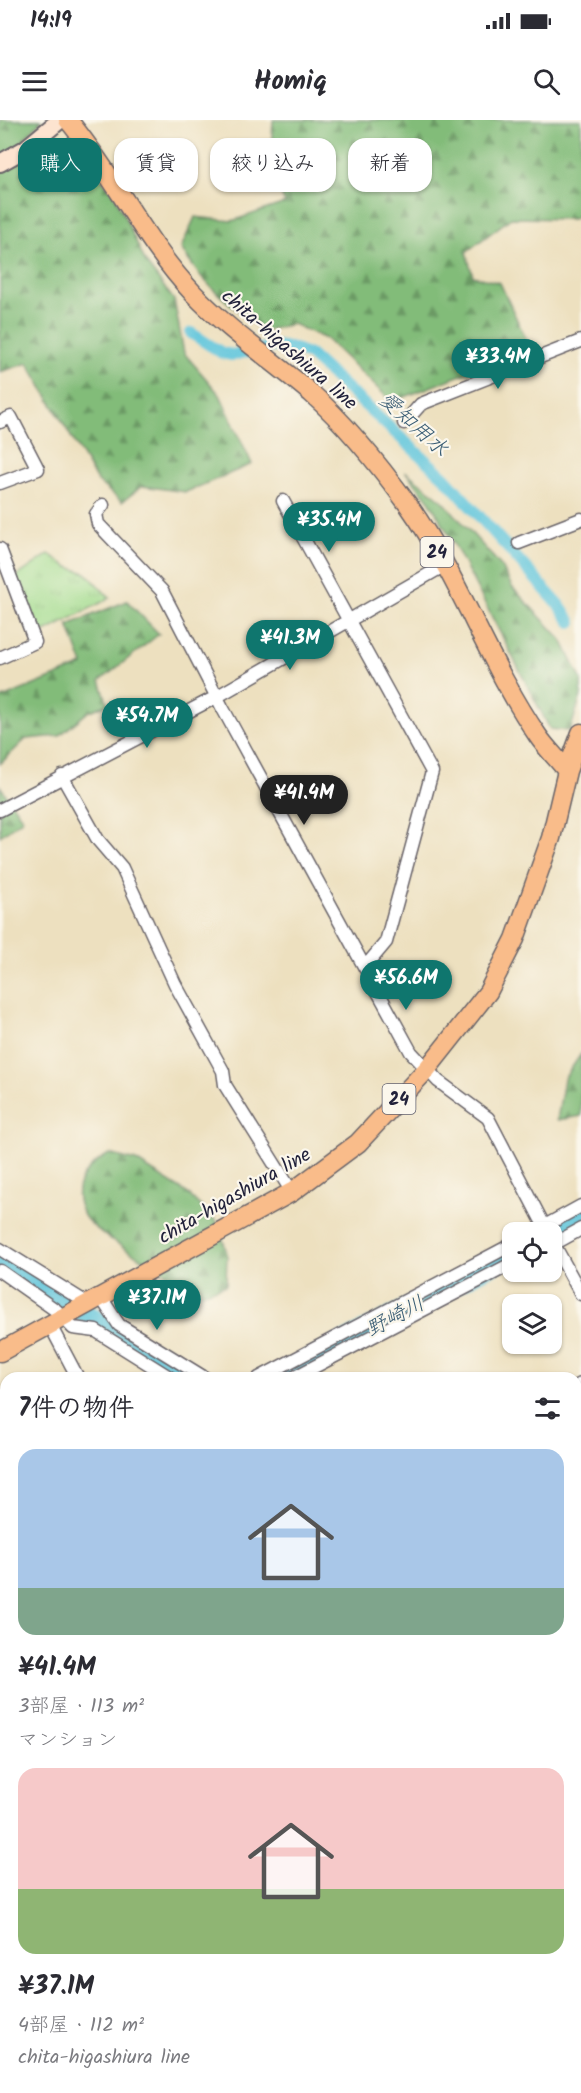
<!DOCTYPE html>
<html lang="ja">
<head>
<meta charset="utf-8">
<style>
  body { margin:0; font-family:Kalam,"Klee One",sans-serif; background:#f7f7f7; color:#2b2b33; height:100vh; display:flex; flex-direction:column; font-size:22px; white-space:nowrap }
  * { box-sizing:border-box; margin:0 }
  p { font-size:20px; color:#7c7c81 }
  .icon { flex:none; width:33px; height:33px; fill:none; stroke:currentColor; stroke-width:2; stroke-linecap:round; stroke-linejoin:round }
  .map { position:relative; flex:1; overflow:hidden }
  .side { position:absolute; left:0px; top:1252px; width:582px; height:722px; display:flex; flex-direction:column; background:#fff; border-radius:18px 18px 0 0; box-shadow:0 2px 4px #0004 }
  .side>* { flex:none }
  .banner { position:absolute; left:18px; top:18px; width:546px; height:54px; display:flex; gap:12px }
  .buttons { position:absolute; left:502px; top:1102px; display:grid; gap:12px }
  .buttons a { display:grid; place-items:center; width:60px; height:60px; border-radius:12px; background:#fff; box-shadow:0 2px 4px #0004; font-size:30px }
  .price { position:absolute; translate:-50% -51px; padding:0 14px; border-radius:21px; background:#0f766e; color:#fff; font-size:20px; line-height:39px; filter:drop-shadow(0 2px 3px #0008) }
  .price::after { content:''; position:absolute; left:50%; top:36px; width:18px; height:14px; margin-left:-9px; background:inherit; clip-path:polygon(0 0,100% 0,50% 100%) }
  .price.current { background:#222; color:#fff }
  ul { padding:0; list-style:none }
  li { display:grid; align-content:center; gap:12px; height:318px; padding:0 18px }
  li span { display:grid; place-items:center; height:186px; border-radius:18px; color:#555 }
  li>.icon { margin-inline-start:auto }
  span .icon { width:108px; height:108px; fill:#fffc; stroke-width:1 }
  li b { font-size:26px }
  h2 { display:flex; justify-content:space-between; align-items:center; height:72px; padding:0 18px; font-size:26px }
  .chip { padding:0 21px; border-radius:18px; background:#fff; box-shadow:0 2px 4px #0004; font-size:21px; line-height:54px }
  .chip.current { background:#0f766e; color:#fff }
  .status { display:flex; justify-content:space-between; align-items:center; height:42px; padding:0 30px; background:#fff; direction:ltr }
  .status svg { height:16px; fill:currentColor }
  header { display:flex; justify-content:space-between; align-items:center; height:78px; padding:0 18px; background:#fff; font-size:27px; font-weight:700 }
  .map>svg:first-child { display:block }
</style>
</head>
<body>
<div class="status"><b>14:19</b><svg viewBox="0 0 49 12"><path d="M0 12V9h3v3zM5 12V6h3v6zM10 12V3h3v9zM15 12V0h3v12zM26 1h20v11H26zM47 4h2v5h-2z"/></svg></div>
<header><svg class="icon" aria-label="menu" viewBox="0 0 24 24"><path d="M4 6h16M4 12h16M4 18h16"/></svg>Homiq<svg class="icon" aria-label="search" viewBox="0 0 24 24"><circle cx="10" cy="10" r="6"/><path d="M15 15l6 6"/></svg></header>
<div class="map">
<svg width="581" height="1973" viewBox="0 0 581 1973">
  <defs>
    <pattern id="forest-firs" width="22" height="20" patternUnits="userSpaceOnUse" patternTransform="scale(1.5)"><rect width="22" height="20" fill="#82bc79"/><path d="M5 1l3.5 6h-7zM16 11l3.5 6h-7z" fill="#6a9864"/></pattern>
    <pattern id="park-tufts" width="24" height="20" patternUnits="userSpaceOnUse" patternTransform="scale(1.5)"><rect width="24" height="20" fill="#a3dc8e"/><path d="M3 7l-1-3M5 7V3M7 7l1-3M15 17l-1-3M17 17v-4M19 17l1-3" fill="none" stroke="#8cbc7b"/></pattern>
  </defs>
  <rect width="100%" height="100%" fill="#fbf7ec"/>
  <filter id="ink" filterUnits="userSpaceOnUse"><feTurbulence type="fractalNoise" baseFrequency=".0167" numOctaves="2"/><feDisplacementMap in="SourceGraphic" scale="12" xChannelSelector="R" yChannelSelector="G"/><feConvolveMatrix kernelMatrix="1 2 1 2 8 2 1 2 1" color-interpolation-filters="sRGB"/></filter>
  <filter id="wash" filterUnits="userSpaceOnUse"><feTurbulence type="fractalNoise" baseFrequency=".008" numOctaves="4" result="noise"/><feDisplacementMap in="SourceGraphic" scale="24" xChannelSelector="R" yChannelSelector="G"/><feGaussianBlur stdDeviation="1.35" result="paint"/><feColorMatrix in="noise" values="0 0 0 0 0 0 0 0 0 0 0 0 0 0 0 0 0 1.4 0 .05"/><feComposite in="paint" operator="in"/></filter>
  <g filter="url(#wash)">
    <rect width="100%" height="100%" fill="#ede0bf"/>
    <!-- forest -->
    <path fill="url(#forest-firs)" stroke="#526f5a" stroke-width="1.5" d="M0,0h42l-18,19 9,10 24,-15 19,15 38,45 32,69 28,37 10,53 36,42 32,69 -66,28 -44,-6 -20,16 -25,-21 -69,-118 -28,9z
      M273,0h308v94l-8,5 -62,-1 -45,34 7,24 27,7 30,65 -138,54 -66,-63 -33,-15 -30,7c-31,-25 -62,-47 -82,-83l14,-31 37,4 53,-18 -15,-33z
      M405,351l38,30 59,66 10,20 50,53 19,39v17l-11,35 -20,-2 -98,-189 -22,-38z
      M127,481l32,33 -59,47 8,23 -20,8 -29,24 -33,3 -26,25v-65l83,-34 -15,-40z
      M0,666l23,33 -23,17z
      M581,934v62l-24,4 7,-41z
      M109,1034l27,7 51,32 31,30 9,30 -1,32 -24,8c-24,-14 -105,-57 -117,-76 -18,-28 -1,-49 24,-63z"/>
    <!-- park -->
    <path fill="url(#park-tufts)" stroke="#627f64" stroke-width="1.5" d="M49,434l19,13 18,6 24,25 -71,37 -23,-58z"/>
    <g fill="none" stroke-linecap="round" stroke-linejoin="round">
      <!-- canal -->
      <path stroke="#5ec5db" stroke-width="12" d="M191,213l31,20 10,2 43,-9 18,2 17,7 135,123 113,126 13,18"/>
      <!-- river -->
      <path stroke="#5ec5db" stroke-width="21" d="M552,1113l29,-17
        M0,1140l188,118
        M277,1258l236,-125"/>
    </g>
  </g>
  <g filter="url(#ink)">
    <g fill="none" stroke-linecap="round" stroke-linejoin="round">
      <!-- street casing -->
      <g stroke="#696469" stroke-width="15">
        <path id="street" d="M0,302l11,-5 27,52 -38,14
          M404,303l17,-19 160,-63
          M283,381l149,271 -46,170 -21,25
          M103,385l-7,9 2,10 64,67 60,116 189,345 27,29 50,37 60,115
          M519,423l62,-24
          M0,429l35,93 -35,16
          M62,656l36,64 24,28 53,116 48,87 2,14 67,107
          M0,690l218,-114 227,-131
          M532,1113l49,-27
          M552,1121l29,53
          M552,1125l29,-16
          M0,1129l87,54
          M0,1151l57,40 16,17 23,3 75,47
          M100,1176l19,29 86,53
          M50,1205l28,53
          M259,1258l254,-134
          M293,1258l220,-115
          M576,1267l5,-3
          M576,1484l5,-3
          M0,1570l6,-4
          M576,1644l5,-2
          M576,1826l5,-5
          M0,1949l6,3
          M38,1968l10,5"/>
      </g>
      <!-- secondary casing -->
      <g stroke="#696469" stroke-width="20">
        <path id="secondary" d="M0,43l25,-14 35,-29
          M0,1726l6,8
          M81,1968l1,5"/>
      </g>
      <!-- primary casing -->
      <g stroke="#696469" stroke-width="21">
        <path id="primary" d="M68,0c46,55 76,121 125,173 35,37 79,67 118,100 37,33 69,73 98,113 51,72 79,157 129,230 8,12 20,23 29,35
          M0,1232l292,-160 66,-49 69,-74 61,-77 27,-53 36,-101 16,-67 14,-38"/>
      </g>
      <!-- street -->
      <use href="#street" stroke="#fff" stroke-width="12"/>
      <!-- secondary -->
      <use href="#secondary" stroke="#fde4d0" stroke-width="16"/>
      <!-- primary -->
      <use href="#primary" stroke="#f9bc8a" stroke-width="18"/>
    </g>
  </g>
  <g text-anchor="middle" stroke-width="4.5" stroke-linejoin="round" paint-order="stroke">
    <!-- shield labels -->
    <g fill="#fbf7ec" stroke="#636270" stroke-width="1.5">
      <rect x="420.5" y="417" width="33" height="30" rx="4.5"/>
      <rect x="382.5" y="964" width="33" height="30" rx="4.5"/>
    </g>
    <g font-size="18" font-weight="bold" fill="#22223b">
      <text x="437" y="438">24</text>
      <text x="399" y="985">24</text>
    </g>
    <!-- street labels -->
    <g font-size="20" fill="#22223b" stroke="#fbf7ec">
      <text transform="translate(290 229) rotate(41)" y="7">chita-higashiura line</text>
      <text transform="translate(234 1075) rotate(-30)" y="7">chita-higashiura line</text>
    </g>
    <!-- water labels -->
    <g font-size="21" font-style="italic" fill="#375b73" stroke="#fbf7ec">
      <text transform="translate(414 304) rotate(42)" y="7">愛知用水</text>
      <text transform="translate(395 1196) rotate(-28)" y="7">野崎川</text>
    </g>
  </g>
</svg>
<div class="buttons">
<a><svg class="icon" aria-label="locate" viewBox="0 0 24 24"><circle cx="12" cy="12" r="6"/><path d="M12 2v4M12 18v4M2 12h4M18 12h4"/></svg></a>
<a><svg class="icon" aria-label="layers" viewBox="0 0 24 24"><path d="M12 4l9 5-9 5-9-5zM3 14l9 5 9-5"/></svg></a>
</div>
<b class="price" style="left:498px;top:270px">¥33.4M</b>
<b class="price" style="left:329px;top:433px">¥35.4M</b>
<b class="price" style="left:290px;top:551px">¥41.3M</b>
<b class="price" style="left:147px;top:629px">¥54.7M</b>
<b class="price current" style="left:304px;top:706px">¥41.4M</b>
<b class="price" style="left:406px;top:891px">¥56.6M</b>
<b class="price" style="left:157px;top:1211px">¥37.1M</b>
<div class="banner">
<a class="chip current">購入</a>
<a class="chip">賃貸</a>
<a class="chip">絞り込み</a>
<a class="chip">新着</a>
</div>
<section class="side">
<h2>7件の物件<svg class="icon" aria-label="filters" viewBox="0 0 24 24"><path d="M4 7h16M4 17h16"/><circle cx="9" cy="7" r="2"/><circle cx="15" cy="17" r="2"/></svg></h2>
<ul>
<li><span style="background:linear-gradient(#a9c7e8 75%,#7fa58c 0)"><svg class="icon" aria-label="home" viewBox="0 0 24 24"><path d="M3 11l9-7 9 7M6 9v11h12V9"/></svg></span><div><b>¥41.4M</b><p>3部屋 · 113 m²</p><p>マンション</p></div></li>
<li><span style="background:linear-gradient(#f6c9c9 65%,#8fb573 0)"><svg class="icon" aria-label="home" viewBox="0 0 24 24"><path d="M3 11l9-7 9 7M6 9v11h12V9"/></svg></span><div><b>¥37.1M</b><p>4部屋 · 112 m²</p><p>chita-higashiura line</p></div></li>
</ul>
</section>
</div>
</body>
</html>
